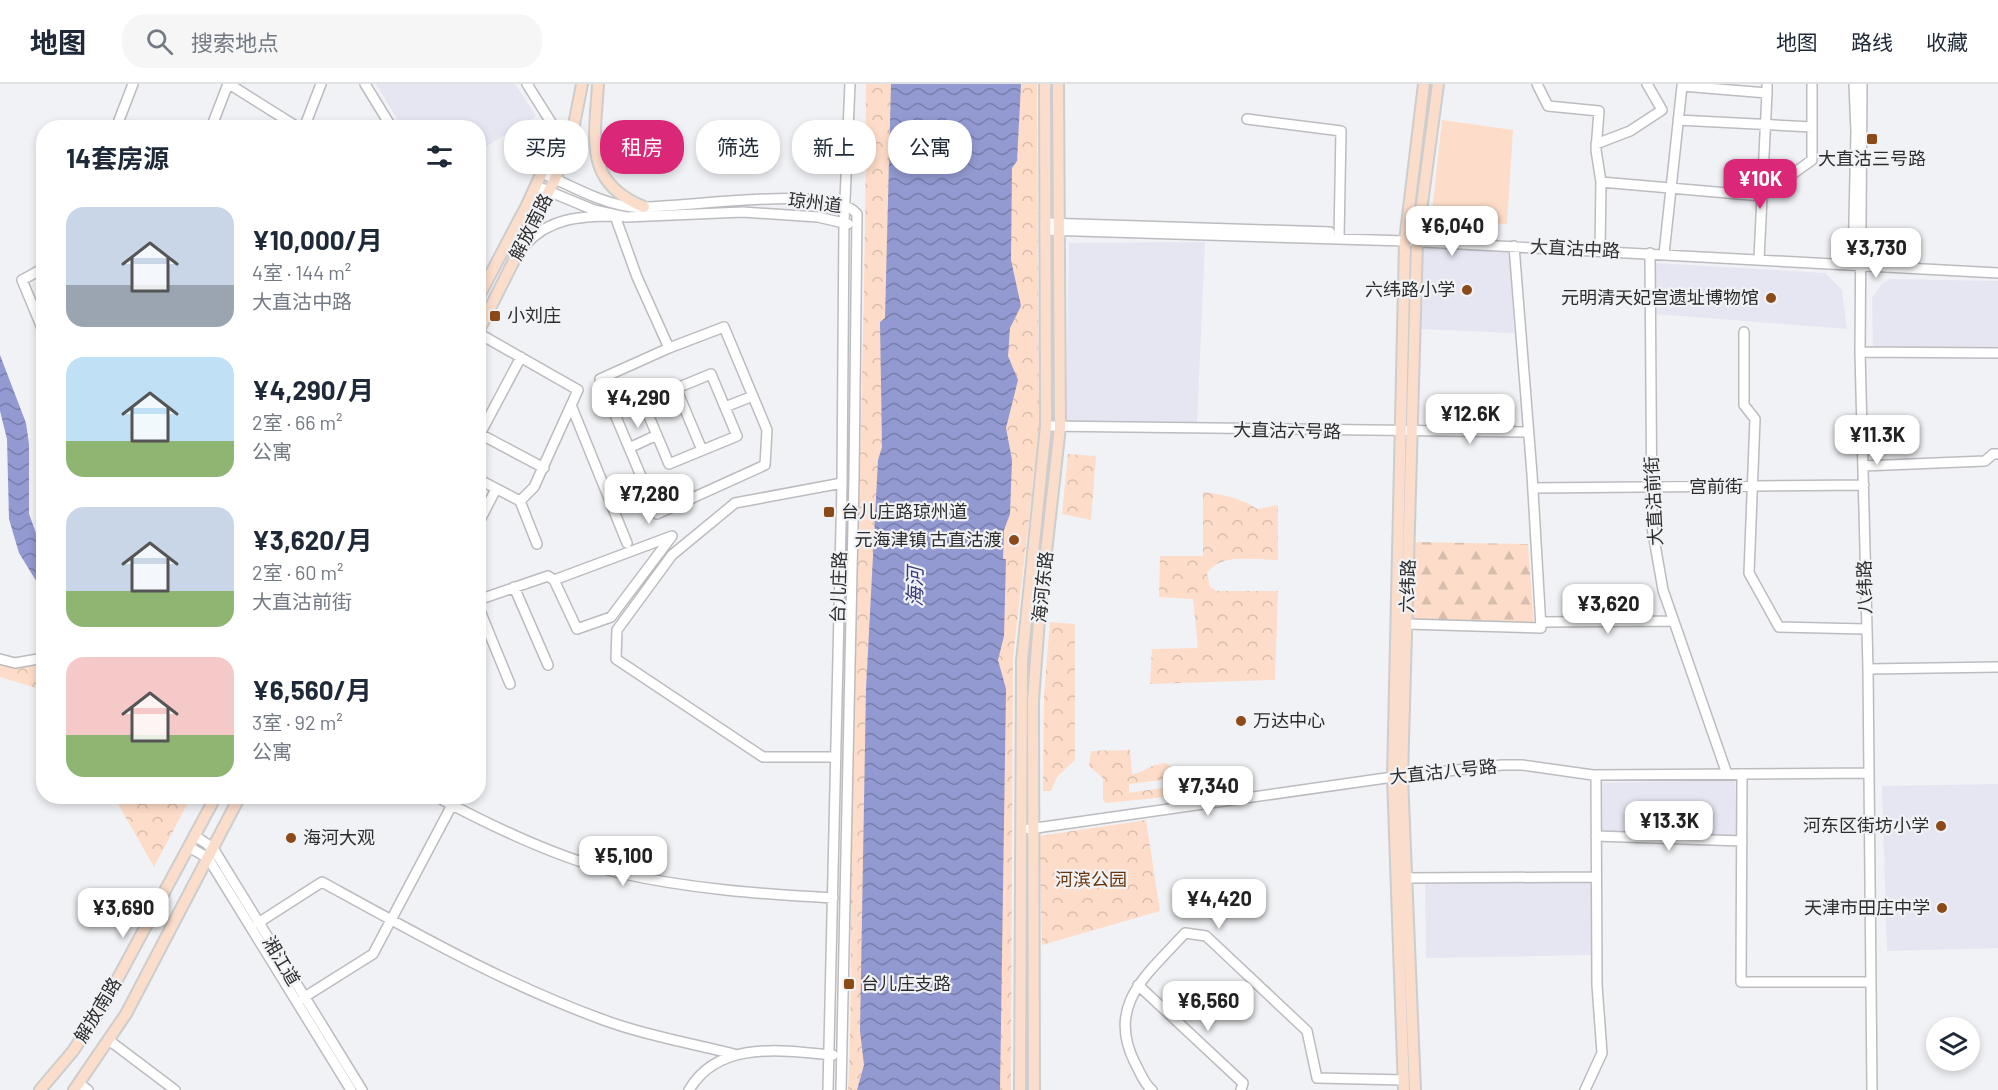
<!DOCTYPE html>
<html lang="zh">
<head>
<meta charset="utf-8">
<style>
  body { margin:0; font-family:Barlow,"Noto Sans SC",sans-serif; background:#f6f6f7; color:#1f2937; height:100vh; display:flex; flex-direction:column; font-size:22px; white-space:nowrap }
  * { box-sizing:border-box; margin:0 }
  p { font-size:20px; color:#747a83 }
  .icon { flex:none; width:33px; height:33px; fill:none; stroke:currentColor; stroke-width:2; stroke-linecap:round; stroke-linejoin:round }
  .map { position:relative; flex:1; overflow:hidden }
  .side { position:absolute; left:36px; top:36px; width:450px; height:684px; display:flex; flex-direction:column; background:#fff; border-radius:24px; box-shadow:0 3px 9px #0003 }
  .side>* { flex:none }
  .hud { position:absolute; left:504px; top:36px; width:570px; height:54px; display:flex; gap:12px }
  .tools { position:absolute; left:1926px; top:933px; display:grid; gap:12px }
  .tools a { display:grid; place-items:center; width:54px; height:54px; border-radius:50%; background:#fff; box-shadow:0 3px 9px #0003; font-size:30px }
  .price { position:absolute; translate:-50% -51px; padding:0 14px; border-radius:12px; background:#fff; color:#222; font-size:20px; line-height:39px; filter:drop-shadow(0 2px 3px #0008) }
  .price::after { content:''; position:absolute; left:50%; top:36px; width:18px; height:14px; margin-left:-9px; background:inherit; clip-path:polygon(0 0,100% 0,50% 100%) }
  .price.current { background:#db2777; color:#fff }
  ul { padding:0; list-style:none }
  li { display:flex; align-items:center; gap:18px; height:150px; padding:0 30px }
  li span { display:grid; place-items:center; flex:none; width:168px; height:120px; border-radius:18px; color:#555 }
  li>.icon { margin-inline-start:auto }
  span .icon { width:72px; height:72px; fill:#fffc; stroke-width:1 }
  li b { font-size:26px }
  h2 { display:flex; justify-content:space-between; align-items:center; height:72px; padding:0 30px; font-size:26px }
  .pill { padding:0 21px; border-radius:24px; background:#fff; box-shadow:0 3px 9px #0003; font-size:21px; line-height:54px }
  .pill.current { background:#db2777; color:#fff }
  header { display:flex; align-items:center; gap:36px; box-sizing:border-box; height:84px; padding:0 30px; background:#fff; border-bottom:2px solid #e0e1e3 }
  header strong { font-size:28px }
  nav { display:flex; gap:33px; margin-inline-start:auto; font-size:21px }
  .search { width:420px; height:54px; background:#f6f6f7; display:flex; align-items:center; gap:15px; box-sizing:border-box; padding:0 21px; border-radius:24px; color:#747a83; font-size:22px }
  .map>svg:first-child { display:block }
</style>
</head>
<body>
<header>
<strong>地图</strong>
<div class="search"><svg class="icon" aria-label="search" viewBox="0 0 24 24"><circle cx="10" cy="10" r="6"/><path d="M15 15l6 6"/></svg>搜索地点</div>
<nav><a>地图</a><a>路线</a><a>收藏</a></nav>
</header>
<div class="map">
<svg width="1998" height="1006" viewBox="0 0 1998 1006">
  <defs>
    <pattern id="forest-firs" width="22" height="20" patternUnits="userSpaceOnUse" patternTransform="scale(1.5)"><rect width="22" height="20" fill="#fdddc9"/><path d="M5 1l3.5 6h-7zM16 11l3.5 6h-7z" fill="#d9bead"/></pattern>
    <pattern id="park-crowns" width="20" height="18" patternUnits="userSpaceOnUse" patternTransform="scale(1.5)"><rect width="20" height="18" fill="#fdddc9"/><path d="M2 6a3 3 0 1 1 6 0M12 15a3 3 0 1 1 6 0" fill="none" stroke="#d9bead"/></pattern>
    <pattern id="water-waves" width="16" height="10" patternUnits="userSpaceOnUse" patternTransform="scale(1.5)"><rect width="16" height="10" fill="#939ad2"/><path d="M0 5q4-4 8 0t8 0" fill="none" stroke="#787eab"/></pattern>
  </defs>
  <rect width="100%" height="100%" fill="#f1f2f5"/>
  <!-- built -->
  <path fill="#e5e6f1" d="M376,0h139l21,32 -57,35 -1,-23 -76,-1z
    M1205,158l-8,181h-131l3,-180z
    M1422,162l88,5 4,82 -93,-4z
    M1655,179l170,10 17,17 5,39 -192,-15z
    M1890,195l108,2v69l-125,-2 -1,-50 10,-14z
    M1735,696l2,55 -138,-3v-49z
    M1998,700v164l-111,3 -5,-165z
    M1593,795v76l-167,3 -1,-77z"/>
  <!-- green -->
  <path fill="#fdddc9" d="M1442,36l71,10 -6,94 -76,-3z"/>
  <!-- forest -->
  <path fill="url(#forest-firs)" d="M1413,458l115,2 6,80 -121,-4z"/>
  <!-- park -->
  <path fill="url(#park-crowns)" d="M866,0h171l2,347 -26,227 -2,432h-163c5,-94 1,-189 3,-283 5,-241 15,-482 15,-723z
    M1068,370l28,2 -5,64 -29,-6z
    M1203,408c18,2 41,7 54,17l21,-4v55c-23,0 -56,-8 -71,13l3,14 7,4h61l-3,89 -125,4 2,-35 46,-1 -5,-49 -34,-2 1,-41h43z
    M1050,538l25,2v136l-18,17 -6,14h-8l1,-97z
    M0,573l24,7 19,-4v30l-43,-13z
    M1130,666l2,24c11,0 16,-10 34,-11l7,5 -4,11 -40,5v9l51,-8 6,-16c11,-5 23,-2 31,7l-3,16 -108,11 -3,-3v-22l-14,-12 2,-15z
    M114,713h77l-37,70z
    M1146,736l14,91 -118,34 -3,-109z"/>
  <!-- water -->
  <path fill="url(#water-waves)" d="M891,0h130l-4,77 -5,7 -1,92 10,46 -11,22 -2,28 10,24 -12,48 6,32 -2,54 -6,16 -1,29h3l-2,77 -6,24 8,29 -6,401h-143l7,-25 -4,-34 6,-342 12,-229 4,-13 -2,-125 5,-4z
    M0,271l26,68 3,21v70l14,38v40l-24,-39 -10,-34 -2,-80 -7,-28z"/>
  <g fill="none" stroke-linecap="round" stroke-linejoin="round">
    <!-- minor casing -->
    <g stroke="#bcbcc0" stroke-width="12">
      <path id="minor" d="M229,0l70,44
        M365,0l27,44
        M527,0l32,51 12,5
        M1537,0l11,22 51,5 -3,39 5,32 -1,69
        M1862,0l-2,268 8,317 4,421
        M1247,35l94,12 -2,107
        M1678,36l134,7
        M116,44l17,-44
        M211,44l17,-44
        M304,44l17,-44
        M1596,60l34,-13 32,-21 -15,-26
        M542,89c28,12 60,31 90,34 42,3 200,-25 225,7l-3,263 -13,613
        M1601,98l161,14 50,-36v-76
        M536,102l58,24 32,7 117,-5 75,5 30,7
        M1045,139l285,9
        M1045,146l360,11 593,32
        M1861,150l9,17 24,10
        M525,161c24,-27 55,-29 90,-29l22,61 32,71 -69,31 57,135 108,-49 2,-35 -43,-103 -55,21
        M1650,169l2,274 11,63 64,184
        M1664,170l18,-168 85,7v-9
        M1759,175l8,-166
        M1853,180l3,-132 -2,-48
        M44,184l-22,12 22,53
        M1744,248v73l11,14 -6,154 30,54 86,2
        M478,249l100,57 -44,97 -14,14 -42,-22
        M1860,268l138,1
        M521,273l-41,77 64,34
        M711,290l26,62 -68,28 -26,-62z
        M676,304l26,62
        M571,321l56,138
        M725,323l28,-11
        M1046,342l482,6
        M629,364l28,-13
        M1863,382l122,-5 8,-7h5
        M1533,404l331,-3
        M520,417l17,43
        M478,440l18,-35
        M514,503l34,78
        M478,516l70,-24 6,4 23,49 34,-12 61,-81 -118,44
        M478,522l32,78
        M1542,538l131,-1
        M1407,540l134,4 -9,-154 -18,-228
        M0,575l15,4 29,-5
        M1868,585l130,-2
        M834,673h-71l-147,-98 1,-29 55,-75 63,-52 107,-20
        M1742,690l-1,208h130
        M435,712c56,30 124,63 185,77 70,16 141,21 213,25
        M1029,745l364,-52 109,-12h20l71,10 276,-2
        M195,752l18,12 149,242
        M1596,752l146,5
        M189,763l19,11 143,232
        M1407,794l189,-1
        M258,839l64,-41c91,50 181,101 279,137 43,16 89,24 133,35
        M1138,901l105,98 -2,7
        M303,914l70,-44 79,-149
        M110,957l65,49
        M80,1000l8,6
        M689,1006c30,-51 94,-39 144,-35
        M828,1006l14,-607 2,-260 6,-139
        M1152,1006c-8,-6 -12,-18 -17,-27 -30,-59 14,-90 50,-130l21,3 101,95 10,47 87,2
        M1585,1006l17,-37 -5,-68 -1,-210"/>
    </g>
    <!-- major casing -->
    <g stroke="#cdcdcd" stroke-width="14">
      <path id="major" d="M598,0c-3,54 -15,99 46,123
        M478,214l49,-93 32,-70
        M478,248l77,-153 16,-39 11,-56
        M40,1006l33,-39 31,-47 112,-208
        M74,1006l52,-76 114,-218
        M1020,1006l2,-429 24,-235 -1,-342
        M1034,1006l-1,-389 7,-95 20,-179 -2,-343
        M1404,1006l-11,-313 12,-536 19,-157
        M1415,1006l-13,-313 15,-536 21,-157"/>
    </g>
    <!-- minor -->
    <use href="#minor" stroke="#fff" stroke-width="9"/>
    <!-- major -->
    <use href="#major" stroke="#fbddcb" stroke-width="10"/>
  </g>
  <!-- markers -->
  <g fill="#8c4a18" stroke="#f1f2f5" stroke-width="2">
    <rect x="1866" y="49" width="12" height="12" rx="3"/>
    <circle cx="1467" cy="206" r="6"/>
    <circle cx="1771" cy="214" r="6"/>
    <rect x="489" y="226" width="12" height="12" rx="3"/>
    <rect x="823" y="422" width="12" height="12" rx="3"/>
    <circle cx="1014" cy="456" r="6"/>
    <circle cx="1241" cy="637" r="6"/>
    <circle cx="1941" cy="742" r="6"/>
    <circle cx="291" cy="754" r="6"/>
    <circle cx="1942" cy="824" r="6"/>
    <rect x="843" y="894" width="12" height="12" rx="3"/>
  </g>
  <g text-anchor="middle" stroke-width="4.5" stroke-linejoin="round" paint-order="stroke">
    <!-- poi labels -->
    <g font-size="18" fill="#2d2d2e" stroke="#f1f2f5" text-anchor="end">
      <text x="1872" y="81" text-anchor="middle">大直沽三号路</text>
      <text x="1455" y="212">六纬路小学</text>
      <text x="1759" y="220">元明清天妃宫遗址博物馆</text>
      <text x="507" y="238" text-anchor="start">小刘庄</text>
      <text x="841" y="434" text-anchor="start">台儿庄路琼州道</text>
      <text x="1002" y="462">元海津镇 古直沽渡</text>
      <text x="1253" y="643" text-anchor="start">万达中心</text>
      <text x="1929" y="748">河东区街坊小学</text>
      <text x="303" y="760" text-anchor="start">海河大观</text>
      <text x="1930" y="830">天津市田庄中学</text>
      <text x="861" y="906" text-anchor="start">台儿庄支路</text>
    </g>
    <!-- street labels -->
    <g font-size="18" fill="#2d2d2e" stroke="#f1f2f5">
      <text transform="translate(815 119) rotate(7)" y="6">琼州道</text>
      <text transform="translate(531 143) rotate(-63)" y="6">解放南路</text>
      <text transform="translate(1575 165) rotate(3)" y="6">大直沽中路</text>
      <text transform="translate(1287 347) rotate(1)" y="6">大直沽六号路</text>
      <text x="1716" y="409">宫前街</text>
      <text transform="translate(1654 417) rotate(-93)" y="6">大直沽前街</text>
      <text transform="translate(1408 502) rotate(-88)" y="6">六纬路</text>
      <text transform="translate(839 503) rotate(-88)" y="6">台儿庄路</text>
      <text transform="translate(1043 503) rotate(-84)" y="6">海河东路</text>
      <text transform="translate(1865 503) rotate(-91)" y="6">八纬路</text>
      <text transform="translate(1443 688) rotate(-6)" y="6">大直沽八号路</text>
      <text transform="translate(281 877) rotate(59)" y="6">湘江道</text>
      <text transform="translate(98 926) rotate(-59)" y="6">解放南路</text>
    </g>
    <!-- park labels -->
    <g font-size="18" fill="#69350c" stroke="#f1f2f5">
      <text x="1091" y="802">河滨公园</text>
    </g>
    <!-- water labels -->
    <g font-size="20" font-style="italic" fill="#37397c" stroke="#f1f2f5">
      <text transform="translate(915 503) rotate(-89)" y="7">海河</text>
    </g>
  </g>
</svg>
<div class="tools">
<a><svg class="icon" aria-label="layers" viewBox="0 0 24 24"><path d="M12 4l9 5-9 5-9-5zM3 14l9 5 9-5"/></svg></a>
</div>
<b class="price current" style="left:1760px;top:126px">¥10K</b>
<b class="price" style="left:1452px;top:173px">¥6,040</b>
<b class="price" style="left:1876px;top:195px">¥3,730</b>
<b class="price" style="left:638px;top:345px">¥4,290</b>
<b class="price" style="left:1470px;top:361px">¥12.6K</b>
<b class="price" style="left:1877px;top:382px">¥11.3K</b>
<b class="price" style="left:649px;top:441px">¥7,280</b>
<b class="price" style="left:1608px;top:551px">¥3,620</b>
<b class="price" style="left:1208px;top:733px">¥7,340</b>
<b class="price" style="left:1669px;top:768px">¥13.3K</b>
<b class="price" style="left:623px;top:803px">¥5,100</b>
<b class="price" style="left:1219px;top:846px">¥4,420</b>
<b class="price" style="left:123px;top:855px">¥3,690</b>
<b class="price" style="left:1208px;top:948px">¥6,560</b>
<div class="hud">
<a class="pill">买房</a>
<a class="pill current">租房</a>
<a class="pill">筛选</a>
<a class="pill">新上</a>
<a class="pill">公寓</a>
</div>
<section class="side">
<h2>14套房源<svg class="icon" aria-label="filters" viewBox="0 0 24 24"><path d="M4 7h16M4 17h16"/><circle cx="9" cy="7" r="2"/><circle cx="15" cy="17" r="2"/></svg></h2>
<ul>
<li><span style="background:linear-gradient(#c9d6e8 65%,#9aa5b1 0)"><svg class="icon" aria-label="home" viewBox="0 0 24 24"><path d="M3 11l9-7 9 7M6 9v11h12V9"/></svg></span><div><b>¥10,000/月</b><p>4室 · 144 m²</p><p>大直沽中路</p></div></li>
<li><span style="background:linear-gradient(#bfe0f5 70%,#8fb573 0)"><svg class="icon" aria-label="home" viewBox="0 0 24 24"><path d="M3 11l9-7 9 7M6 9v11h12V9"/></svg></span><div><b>¥4,290/月</b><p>2室 · 66 m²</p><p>公寓</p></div></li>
<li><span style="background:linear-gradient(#c9d6e8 70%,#8fb573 0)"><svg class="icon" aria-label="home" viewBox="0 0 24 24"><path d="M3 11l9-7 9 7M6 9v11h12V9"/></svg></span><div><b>¥3,620/月</b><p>2室 · 60 m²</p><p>大直沽前街</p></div></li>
<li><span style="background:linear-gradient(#f6c9c9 65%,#8fb573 0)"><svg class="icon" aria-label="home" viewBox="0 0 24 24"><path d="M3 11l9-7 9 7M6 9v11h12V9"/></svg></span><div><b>¥6,560/月</b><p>3室 · 92 m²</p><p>公寓</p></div></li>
</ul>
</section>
</div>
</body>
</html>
